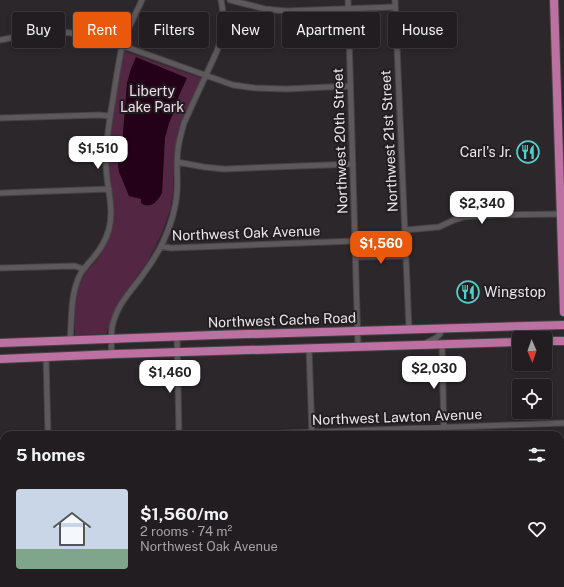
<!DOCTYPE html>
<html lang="en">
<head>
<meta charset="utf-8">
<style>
  body { margin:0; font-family:"Public Sans",sans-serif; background:#2d2a2d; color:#f1f3f6; height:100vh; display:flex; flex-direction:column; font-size:15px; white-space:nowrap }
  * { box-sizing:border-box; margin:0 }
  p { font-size:13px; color:#a2a2a5 }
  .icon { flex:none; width:22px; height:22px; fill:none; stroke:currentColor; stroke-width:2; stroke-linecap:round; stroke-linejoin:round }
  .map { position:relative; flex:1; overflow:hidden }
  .side { position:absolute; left:0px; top:431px; width:564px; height:156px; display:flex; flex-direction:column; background:#211d20; border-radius:12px 12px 0 0; box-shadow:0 2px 6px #0003,0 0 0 1px #3e3b3e }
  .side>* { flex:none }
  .hud { position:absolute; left:12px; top:12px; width:540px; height:36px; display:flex; gap:8px }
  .needle { width:26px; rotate:178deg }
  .fabs { position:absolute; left:512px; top:331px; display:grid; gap:8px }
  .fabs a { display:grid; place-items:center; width:40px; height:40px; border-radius:4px; background:#211d20; box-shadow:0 2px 6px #0003,0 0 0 1px #3e3b3e; font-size:20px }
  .price { position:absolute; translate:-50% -34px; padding:0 9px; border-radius:8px; background:#fff; color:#222; font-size:13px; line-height:26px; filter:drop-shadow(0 1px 2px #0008) }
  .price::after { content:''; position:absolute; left:50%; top:24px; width:12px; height:9px; margin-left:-6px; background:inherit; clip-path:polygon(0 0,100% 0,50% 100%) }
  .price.selected { background:#ea580c; color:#fff }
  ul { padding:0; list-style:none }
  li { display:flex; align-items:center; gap:12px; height:100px; padding:0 16px }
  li+li { border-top:1px solid #3e3b3e }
  li span { display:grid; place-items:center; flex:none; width:112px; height:80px; border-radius:4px; color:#555 }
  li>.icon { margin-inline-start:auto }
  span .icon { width:48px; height:48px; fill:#fffc; stroke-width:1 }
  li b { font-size:17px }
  h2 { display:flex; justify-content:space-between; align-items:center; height:48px; padding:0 16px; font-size:17px }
  .chip { padding:0 14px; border-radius:4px; background:#211d20; box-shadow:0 2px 6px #0003,0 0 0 1px #3e3b3e; font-size:14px; line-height:36px }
  .chip.selected { background:#ea580c; color:#fff }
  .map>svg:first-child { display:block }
</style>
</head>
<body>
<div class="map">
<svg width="564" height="587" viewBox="0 0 564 587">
  <rect width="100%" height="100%" fill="#2c272a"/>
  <!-- green -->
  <path fill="#532743" d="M124,51l77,27 -21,46 -6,30 -1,38 -3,18 -7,20 -7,15 -10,19 -28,38 -12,32 -31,1c-2,-22 -1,-46 13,-65 2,-3 5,-6 8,-9 6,-8 13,-19 15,-29 7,-25 -3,-50 -2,-76 1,-35 9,-70 15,-105z"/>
  <!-- water -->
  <path fill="#240019" d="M136,57l51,21 -8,18 -6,13v5l-4,9 -4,15 -3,55c-4,8 -12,17 -21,10v-4l-12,-3 -10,-24 -1,-7 4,-20 5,-62 4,-14z"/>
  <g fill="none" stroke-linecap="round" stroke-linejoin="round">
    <!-- minor casing -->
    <g stroke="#474345" stroke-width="7">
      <path id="minor" d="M230,0l35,9 21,2 109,-4
        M348,0l10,347
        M395,0l14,329
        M0,40l36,-7 16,-1h11l24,3 14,3 132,47 22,3 31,1 64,-3
        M0,118l99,-3 11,1
        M177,162l27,5 20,2 129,-5
        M0,193l109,-4
        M405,230l34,-3 15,-7 10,-3 31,-2 68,-1
        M161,246l10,2 184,-7
        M356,257l50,-1
        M0,268l75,-2 8,3
        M177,336l2,99
        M70,340c2,-20 0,-43 9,-63 3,-7 9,-13 14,-19 7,-8 13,-18 16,-29 6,-23 -4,-46 -3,-69 0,-19 3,-37 6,-55 3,-20 6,-39 10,-59l4,-12 16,-34
        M426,343l10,-5 4,-4 1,-6
        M442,344l2,91
        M309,348l3,87
        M112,355c-1,-10 -1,-19 0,-28 5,-21 14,-30 27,-47 9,-12 18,-25 24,-38 7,-15 13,-33 14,-50 1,-14 -1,-28 1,-43 1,-9 4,-18 6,-26l33,-72c6,-17 8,-34 4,-51
        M46,357l2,78
        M231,435l333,-12
        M0,442h4
        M560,507h4
        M0,525h4
        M52,583v4
        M184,583v4
        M317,583v4
        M448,583l1,4"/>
    </g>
    <!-- primary casing -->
    <g stroke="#474345" stroke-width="10">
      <path id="primary" d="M554,0l10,312
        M545,341h19
        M0,343l215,-8 349,-10
        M0,359l116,-5 403,-12"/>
    </g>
    <!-- minor -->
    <use href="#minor" stroke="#5d585b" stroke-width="5"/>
    <!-- primary -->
    <use href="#primary" stroke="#bd71a2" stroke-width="8"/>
  </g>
  <!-- icons -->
  <defs>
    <g id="restaurant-ring" transform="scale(1.15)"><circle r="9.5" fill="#221d20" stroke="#53cdca" stroke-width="1.5"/><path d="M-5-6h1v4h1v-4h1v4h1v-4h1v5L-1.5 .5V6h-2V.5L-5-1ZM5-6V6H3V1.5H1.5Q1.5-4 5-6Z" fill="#53cdca"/></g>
  </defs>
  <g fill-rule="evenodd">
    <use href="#restaurant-ring" x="528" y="152"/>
    <use href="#restaurant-ring" x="468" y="292"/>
  </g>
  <g text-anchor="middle" stroke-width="4" stroke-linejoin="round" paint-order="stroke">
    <!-- park labels -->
    <g font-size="14" fill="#f3dce9" stroke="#221d20">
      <text x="152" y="96">Liberty<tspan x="152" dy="16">Lake Park</tspan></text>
    </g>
    <!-- street labels -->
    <g font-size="14" fill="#e9e6e8" stroke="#221d20">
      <text transform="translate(340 141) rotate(-92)" y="5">Northwest 20th Street</text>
      <text transform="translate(389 141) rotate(-93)" y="5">Northwest 21st Street</text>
      <text transform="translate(246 233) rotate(-2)" y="5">Northwest Oak Avenue</text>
      <text transform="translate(282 320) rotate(-2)" y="5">Northwest Cache Road</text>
      <text transform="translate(397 417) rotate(-2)" y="5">Northwest Lawton Avenue</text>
    </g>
    <!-- poi labels -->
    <g font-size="14" fill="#e9e6e8" stroke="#221d20" text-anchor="end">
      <text x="512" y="157">Carl's Jr.</text>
      <text x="484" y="297" text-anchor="start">Wingstop</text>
    </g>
  </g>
</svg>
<div class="fabs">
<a><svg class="needle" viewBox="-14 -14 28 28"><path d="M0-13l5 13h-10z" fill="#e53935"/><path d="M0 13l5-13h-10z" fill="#a2a2a5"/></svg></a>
<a><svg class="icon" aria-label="locate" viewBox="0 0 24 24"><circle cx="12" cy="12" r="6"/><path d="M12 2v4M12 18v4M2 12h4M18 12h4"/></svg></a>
</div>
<b class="price" style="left:98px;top:170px">$1,510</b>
<b class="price" style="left:482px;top:225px">$2,340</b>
<b class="price selected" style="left:381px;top:265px">$1,560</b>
<b class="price" style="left:434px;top:390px">$2,030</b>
<b class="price" style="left:170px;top:394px">$1,460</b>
<div class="hud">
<a class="chip">Buy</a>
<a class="chip selected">Rent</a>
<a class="chip">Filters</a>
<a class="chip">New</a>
<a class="chip">Apartment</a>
<a class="chip">House</a>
</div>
<section class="side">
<h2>5 homes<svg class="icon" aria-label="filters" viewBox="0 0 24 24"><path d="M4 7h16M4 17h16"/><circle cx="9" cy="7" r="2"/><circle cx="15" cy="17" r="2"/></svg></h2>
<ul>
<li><span style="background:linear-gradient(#c9d6e8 75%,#7fa58c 0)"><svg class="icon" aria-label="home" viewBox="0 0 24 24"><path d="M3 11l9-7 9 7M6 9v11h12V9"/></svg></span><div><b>$1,560/mo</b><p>2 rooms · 74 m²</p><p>Northwest Oak Avenue</p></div><svg class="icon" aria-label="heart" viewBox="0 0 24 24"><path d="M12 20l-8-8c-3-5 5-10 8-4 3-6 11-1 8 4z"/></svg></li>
</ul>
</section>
</div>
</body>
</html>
